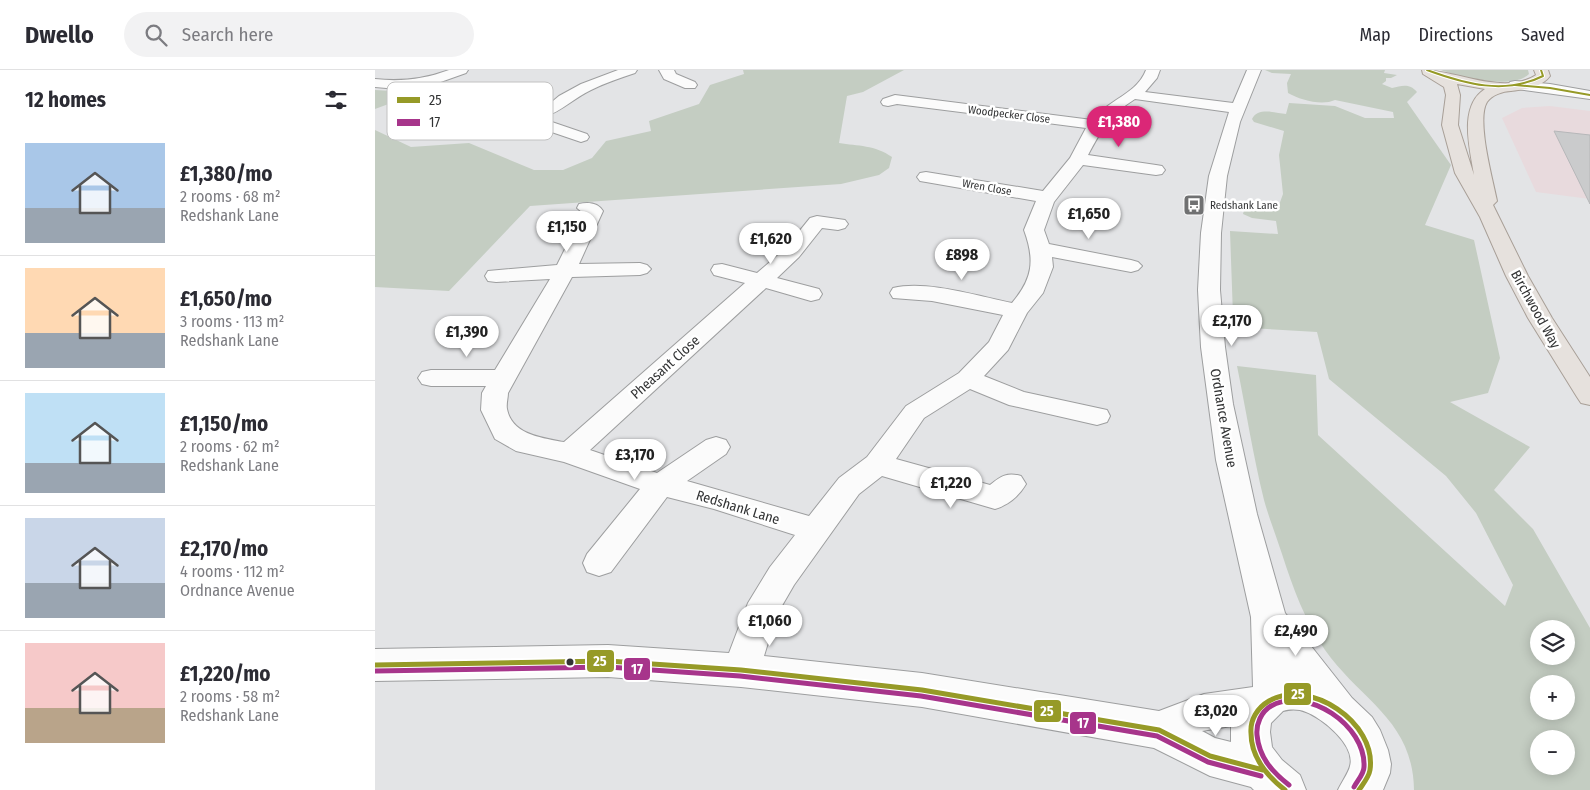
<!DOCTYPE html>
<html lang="en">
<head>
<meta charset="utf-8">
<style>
  body { margin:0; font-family:"Fira Sans Condensed",sans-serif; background:#f2f2f3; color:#2b2b33; height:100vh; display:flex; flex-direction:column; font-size:19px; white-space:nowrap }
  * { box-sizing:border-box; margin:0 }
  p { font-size:16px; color:#7c7c81 }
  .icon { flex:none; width:28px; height:28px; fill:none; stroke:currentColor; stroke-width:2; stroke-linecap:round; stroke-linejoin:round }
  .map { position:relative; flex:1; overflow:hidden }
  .drawer { display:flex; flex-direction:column; background:#fff; width:375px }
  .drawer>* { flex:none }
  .buttons { position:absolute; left:1155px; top:550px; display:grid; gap:10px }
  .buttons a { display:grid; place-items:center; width:45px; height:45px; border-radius:50%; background:#fff; box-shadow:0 2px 12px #0003; font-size:25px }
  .price { position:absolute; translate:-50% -42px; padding:0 11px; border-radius:18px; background:#fff; color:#222; font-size:16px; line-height:32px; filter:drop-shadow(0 1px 2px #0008) }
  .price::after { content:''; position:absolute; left:50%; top:30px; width:15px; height:11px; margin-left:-8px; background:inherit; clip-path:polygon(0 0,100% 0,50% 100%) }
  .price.current { background:#db2777; color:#fff }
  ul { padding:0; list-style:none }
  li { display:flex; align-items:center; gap:15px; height:125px; padding:0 25px }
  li+li { border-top:1px solid #e1e1e2 }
  li span { display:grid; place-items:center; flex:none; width:140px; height:100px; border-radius:0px; color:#555 }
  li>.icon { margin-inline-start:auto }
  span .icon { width:60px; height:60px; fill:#fffc; stroke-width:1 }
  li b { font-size:21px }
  h2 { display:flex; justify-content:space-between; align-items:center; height:60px; padding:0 25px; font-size:21px }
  header { display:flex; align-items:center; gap:30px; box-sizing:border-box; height:70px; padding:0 25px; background:#fff; border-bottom:1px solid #e1e1e2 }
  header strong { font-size:24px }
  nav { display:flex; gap:28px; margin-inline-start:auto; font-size:18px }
  .search { width:350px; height:45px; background:#f2f2f3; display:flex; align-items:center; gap:12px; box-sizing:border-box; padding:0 18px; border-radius:28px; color:#7c7c81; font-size:19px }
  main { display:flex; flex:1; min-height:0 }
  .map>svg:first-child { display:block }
</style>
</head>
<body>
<header>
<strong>Dwello</strong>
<div class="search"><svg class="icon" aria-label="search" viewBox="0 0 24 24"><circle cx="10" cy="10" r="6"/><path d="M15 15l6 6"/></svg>Search here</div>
<nav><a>Map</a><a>Directions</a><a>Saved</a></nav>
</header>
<main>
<section class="drawer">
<h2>12 homes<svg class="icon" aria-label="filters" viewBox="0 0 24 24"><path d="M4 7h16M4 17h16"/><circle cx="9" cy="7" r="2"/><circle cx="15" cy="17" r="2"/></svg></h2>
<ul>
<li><span style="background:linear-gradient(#a9c7e8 65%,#9aa5b1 0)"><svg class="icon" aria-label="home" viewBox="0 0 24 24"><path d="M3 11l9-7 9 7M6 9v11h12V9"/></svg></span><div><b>£1,380/mo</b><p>2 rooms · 68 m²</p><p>Redshank Lane</p></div></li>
<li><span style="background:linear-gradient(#ffd9b3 65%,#9aa5b1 0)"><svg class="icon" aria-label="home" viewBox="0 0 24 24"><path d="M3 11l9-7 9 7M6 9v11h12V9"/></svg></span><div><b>£1,650/mo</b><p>3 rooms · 113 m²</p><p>Redshank Lane</p></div></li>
<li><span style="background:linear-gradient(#bfe0f5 70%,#9aa5b1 0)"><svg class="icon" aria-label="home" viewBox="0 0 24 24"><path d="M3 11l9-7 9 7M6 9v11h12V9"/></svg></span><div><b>£1,150/mo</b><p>2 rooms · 62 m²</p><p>Redshank Lane</p></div></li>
<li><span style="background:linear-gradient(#c9d6e8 65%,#9aa5b1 0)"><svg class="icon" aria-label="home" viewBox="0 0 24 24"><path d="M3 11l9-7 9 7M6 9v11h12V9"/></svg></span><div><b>£2,170/mo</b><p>4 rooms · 112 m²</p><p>Ordnance Avenue</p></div></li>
<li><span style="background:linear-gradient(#f6c9c9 65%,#b9a48a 0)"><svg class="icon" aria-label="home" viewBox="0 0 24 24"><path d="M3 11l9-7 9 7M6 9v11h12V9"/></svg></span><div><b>£1,220/mo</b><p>2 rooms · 58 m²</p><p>Redshank Lane</p></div></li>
</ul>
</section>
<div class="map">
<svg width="1215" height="720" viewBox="0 0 1215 720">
  <rect width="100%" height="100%" fill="#e3e4e6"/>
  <!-- commercial -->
  <path fill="#e8dadd" d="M1175,36l40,5v88l-54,-7 -34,-74 20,-10z"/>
  <!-- green -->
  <path fill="#c4cdc2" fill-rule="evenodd" d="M368,0h161l-41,22 -16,4 -8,47c19,3 36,2 53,14l-3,11 -10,7 -38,9 -311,22 -81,85 -74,-4v-157l36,17 58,-4 65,27h29l29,-12 14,-17 45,-10 -2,-10 50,-17 11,-19 34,-11z
    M890,0h120l-1,3 13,2 -6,3h-5v3l-4,3 10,4c10,-2 17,-5 25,4l-10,10 44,63 -26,60 49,15 26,118 -12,35 -38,9 80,45 -36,43 39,39 57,99v162h-176c-1,-70 -53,-89 -89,-140 -20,-29 -32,-62 -43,-96 -6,-18 -13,-36 -18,-54 -11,-45 -18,-90 -27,-134l79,9 2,60 187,171 8,-21 -37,-72 -30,-37 -117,-97 -12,-47 -68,-4 -16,-12 -3,-85 48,3 -2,-13 -24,-3 -9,-4 3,-11 7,-2 26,4 4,-11 -4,-39 5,-24 -30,-9 -2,-3c6,-12 23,-6 34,-5l3,-11 46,3 30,12h29l-1,-6 -58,-12c-13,6 -35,0 -47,-7l-1,-10 4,-9 -19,-1zM1164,559h27v27h-27zM1164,614h27v27h-27zM1164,669h27v27h-27z
    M1066,0h87l1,4c-16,16 -69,3 -88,-4z
    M0,20l17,1 10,8 -27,10z"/>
  <!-- building -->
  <path fill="#cacbcc" stroke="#b6b7b9" d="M1179,61l36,4v69z"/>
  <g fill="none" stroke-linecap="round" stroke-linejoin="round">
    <!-- minor casing -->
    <g stroke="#9d9e9f" stroke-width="2">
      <path id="minor" d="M74,0h19l-2,3 -31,11 -23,4 1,4 40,7 40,15h9l31,-3 14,-5 12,-10 22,-12 37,-14h19l-2,3c-15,5 -30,10 -44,17 -17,8 -29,21 -47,27l2,3 41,14 2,3 -2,3 -6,2 -47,-16 -4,-6 -39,4 -41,-17 -33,-4 -15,-5 -4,-9 -23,-2v-8c26,3 50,0 74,-9z
        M284,0h15l2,4 19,8 2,3 -2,3h-10l-21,-9z
        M771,0h14l-3,8 -12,14 88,11 14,-33h14l-21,52 -13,54 -6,57 -1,57 5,57 8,57 24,110 28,99 67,85 20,19 8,13 8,20 3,14 -1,9 -7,17h-45c3,-7 11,-18 12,-24 6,-21 -28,-48 -44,-54 -7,-3 -16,-3 -23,-1l-12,12 -1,9 2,15 10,13 18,15 6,15h-52l-3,-3 -41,-11 -56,-28 -232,-41 -181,-20 -133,-10 -233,4v-32l233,-4 121,8 19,-50 22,-36 25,-32 -81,-26 -47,-12 -56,75 -12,4 -12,-4 -4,-9 4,-9 53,-65 -76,-27 -48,-11 -21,-12 -14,-29 1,-17 4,-7h-55l-9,-2 -4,-6 4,-6 9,-2h64l55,-91 -54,3 -8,-1 -3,-5 3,-5 69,-6 26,-52 -6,-5 2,-4c9,-2 19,-1 24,7l-24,53 61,-1 7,2 4,4 -4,4 -7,2 -68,2 -64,116c0,5 -2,11 -1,16 5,26 36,29 57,33l181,-159 -31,-8 -3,-5 3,-5 8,-1 35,9 28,-24 25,-31 7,-2 28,4 3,4 -3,4 -7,2 -16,-2 -23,29 -22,21 42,11 3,5 -3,5 -8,2 -45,-13 -176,162 67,23 49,-33 10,-3 10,3 4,7 -4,7 -39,27 122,35 30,-38 28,-21 39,-51 53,-33 30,-31 14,-27 -71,-14 -39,-3 -3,-5 3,-5c34,-8 84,8 119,15 21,-25 23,-43 12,-73l12,-29 -110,-19 -6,-1 -3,-4 3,-4 6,-1 117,19 27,-33 16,-30 -189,-24 -9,2 -5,-1 -2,-3 2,-3 12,-4 197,25c16,-20 45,-26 54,-50zM760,29l94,13 -20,64 -8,57 -3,57 3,57 15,113 35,157 2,70 -49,7 -45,17 -237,-38 -158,-17 12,-40 18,-31 65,-91 23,-18 113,33c13,-4 24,-13 31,-25l-5,-8c-14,-4 -20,0 -31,9l-94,-26 28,-41 46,-29 39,16 88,20 10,-3 3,-6 -3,-6 -83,-18 -40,-16 24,-26 19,-37 16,-20 10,-26 -1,-10 79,15 7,-2 4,-4 -4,-4 -7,-2 -82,-16 -5,-14 10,-28 29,-37 73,10 6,-1 3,-4 -3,-4 -6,-1 -68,-10c14,-26 20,-39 47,-56zM856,656v16l-16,-4 -13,-7z
        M1140,11l35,3 40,7v8l-80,-11 -2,-3 2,-3z"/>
    </g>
    <!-- major casing -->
    <g stroke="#a89f97" stroke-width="2">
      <path id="major" d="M1047,0c34,0 82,26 114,5l-2,-5h14l2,6c-9,12 -25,13 -39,15 -8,0 -19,4 -24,11 -11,18 6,78 10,99l-4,4 35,71 24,42 38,59v28l-9,-2 -4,-6 -49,-79 -22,-42 -26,-59 -25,-44 -13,-48 4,-30 -2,-8 -21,-13zM1082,14l28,5c-27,17 -15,60 -11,86l-16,-50 2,-30z"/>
    </g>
    <!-- minor -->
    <use href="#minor" fill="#fbfbfb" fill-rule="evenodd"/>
    <!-- major -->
    <use href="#major" fill="#e6e1dd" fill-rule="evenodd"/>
    <!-- bus-1-far1 casing -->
    <g stroke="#fff" stroke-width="4">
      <path id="bus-1-far1" d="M1052,0c38,14 78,25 116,6l-2,-6
        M1140,15l35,3 40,7"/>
    </g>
    <!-- bus-1 casing -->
    <g stroke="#fff" stroke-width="9">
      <path id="bus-1" d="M0,595l233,-4 133,9 181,20 237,40 51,26 53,14
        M910,720c-18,-14 -34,-33 -34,-57 -1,-13 6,-25 18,-32 40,-23 108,21 101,69 -1,7 -7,14 -11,20"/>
    </g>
    <!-- bus-2 casing -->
    <g stroke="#fff" stroke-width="9">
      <path id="bus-2" d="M0,601l233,-4 132,9 181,20 236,40 51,26 53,14
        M914,715c-17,-13 -30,-28 -32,-50 -1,-11 4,-23 14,-29 36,-20 95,19 93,61 0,7 -7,14 -10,20"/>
    </g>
    <!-- bus-1-far1 -->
    <use href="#bus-1-far1" stroke="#969a27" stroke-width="2"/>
    <!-- bus-1 -->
    <use href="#bus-1" stroke="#969a27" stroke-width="5"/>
    <!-- bus-2 -->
    <use href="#bus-2" stroke="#a7358b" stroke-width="5"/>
  </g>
  <!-- icons -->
  <defs>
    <g id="bus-square" transform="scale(1.125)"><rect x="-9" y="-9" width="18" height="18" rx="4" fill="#707172" stroke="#fff"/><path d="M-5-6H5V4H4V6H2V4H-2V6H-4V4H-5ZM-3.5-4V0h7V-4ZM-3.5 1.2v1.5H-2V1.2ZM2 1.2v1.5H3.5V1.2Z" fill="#fff"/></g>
  </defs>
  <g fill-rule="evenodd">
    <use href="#bus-square" x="819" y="135"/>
  </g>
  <!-- markers -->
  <circle fill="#323334" stroke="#fff" stroke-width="2" cx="195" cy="592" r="4.5"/>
  <g text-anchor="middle" stroke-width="5" stroke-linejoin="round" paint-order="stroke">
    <!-- far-street labels -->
    <g font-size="11" fill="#323334" stroke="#fff">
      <text transform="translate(634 44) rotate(7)" y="4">Woodpecker Close</text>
      <text transform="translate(612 117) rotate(10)" y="4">Wren Close</text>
    </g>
    <!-- far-poi labels -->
    <g font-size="11" fill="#323334" stroke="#fff" text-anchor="start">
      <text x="835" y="139">Redshank Lane</text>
    </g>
    <!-- street labels -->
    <g font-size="14" fill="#323334" stroke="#fff">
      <text transform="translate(1161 239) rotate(61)" y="5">Birchwood Way</text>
      <text transform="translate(290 297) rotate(-42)" y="5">Pheasant Close</text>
      <text transform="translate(849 348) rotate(80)" y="5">Ordnance Avenue</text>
      <text transform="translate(363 437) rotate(17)" y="5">Redshank Lane</text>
    </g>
  </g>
  <!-- legend -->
  <rect x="12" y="12" width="166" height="58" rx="8" fill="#fff" stroke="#c2c2c2" stroke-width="1"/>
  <rect x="22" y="27" width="23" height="6" fill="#969a27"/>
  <rect x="22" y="49" width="23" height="7" fill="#a7358b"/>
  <g font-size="14" fill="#323334">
    <text x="54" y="35">25</text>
    <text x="54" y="57">17</text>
  </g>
  <g stroke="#fff" stroke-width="2">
    <rect x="211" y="579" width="29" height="24" rx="5" fill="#969a27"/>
    <rect x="248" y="587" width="28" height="24" rx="5" fill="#a7358b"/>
    <rect x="908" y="612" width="29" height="24" rx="5" fill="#969a27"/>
    <rect x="658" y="629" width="29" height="24" rx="5" fill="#969a27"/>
    <rect x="694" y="641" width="28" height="24" rx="5" fill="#a7358b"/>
  </g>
  <g font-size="14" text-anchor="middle" font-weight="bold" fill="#fff">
    <text x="225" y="596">25</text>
    <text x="262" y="604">17</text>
    <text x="923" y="629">25</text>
    <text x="672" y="646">25</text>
    <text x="708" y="658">17</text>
  </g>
</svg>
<div class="buttons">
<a><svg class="icon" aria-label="layers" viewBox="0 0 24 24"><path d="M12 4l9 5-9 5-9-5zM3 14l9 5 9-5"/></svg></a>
<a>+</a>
<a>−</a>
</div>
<b class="price current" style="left:744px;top:78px">£1,380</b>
<b class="price" style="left:714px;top:170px">£1,650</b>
<b class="price" style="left:192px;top:183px">£1,150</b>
<b class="price" style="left:396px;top:195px">£1,620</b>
<b class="price" style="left:587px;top:211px">£898</b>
<b class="price" style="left:857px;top:277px">£2,170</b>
<b class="price" style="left:92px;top:288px">£1,390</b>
<b class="price" style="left:260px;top:411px">£3,170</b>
<b class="price" style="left:576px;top:439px">£1,220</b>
<b class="price" style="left:395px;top:577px">£1,060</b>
<b class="price" style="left:921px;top:587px">£2,490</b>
<b class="price" style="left:841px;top:667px">£3,020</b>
</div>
</main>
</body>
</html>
